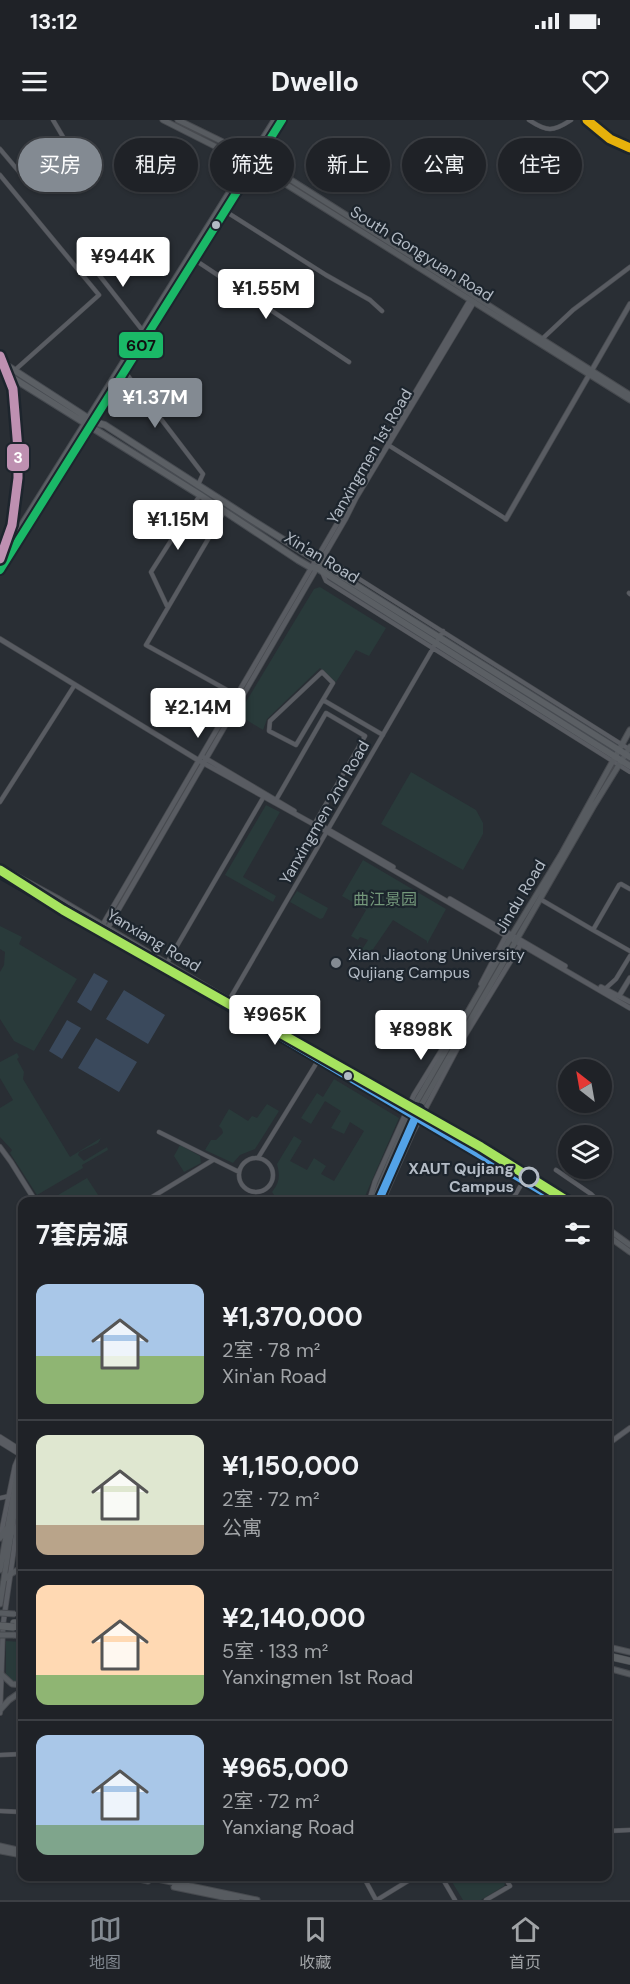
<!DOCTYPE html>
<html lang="zh">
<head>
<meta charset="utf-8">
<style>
  body { margin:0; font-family:"DM Sans","Noto Sans SC",sans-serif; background:#2c2f33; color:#f1f3f6; height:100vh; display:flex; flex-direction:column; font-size:22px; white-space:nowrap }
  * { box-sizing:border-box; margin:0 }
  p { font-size:20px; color:#a1a4a7 }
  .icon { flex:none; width:33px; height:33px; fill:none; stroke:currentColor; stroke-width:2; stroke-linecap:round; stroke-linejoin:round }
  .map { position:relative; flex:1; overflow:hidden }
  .sheet { position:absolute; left:18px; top:1077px; width:594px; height:684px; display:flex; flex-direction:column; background:#1f2227; border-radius:12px; box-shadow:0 2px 4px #0004,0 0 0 2px #3c3f44 }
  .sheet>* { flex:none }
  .hud { position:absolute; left:18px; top:18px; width:594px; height:54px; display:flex; gap:12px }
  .needle { width:39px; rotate:329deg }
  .fabs { position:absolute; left:558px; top:939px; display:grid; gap:12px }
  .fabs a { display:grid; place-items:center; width:54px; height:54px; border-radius:50%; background:#1f2227; box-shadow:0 2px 4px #0004,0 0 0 2px #3c3f44; font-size:30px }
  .price { position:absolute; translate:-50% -51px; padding:0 14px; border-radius:6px; background:#fff; color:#222; font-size:20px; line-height:39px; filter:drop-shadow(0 2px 3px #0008) }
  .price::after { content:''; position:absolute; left:50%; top:36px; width:18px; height:14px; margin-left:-9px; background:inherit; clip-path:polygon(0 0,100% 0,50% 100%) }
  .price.active { background:#838a92; color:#fff }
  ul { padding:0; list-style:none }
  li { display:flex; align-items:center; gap:18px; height:150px; padding:0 18px }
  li+li { border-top:2px solid #3c3f44 }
  li span { display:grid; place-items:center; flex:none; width:168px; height:120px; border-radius:12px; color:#555 }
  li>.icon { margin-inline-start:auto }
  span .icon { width:72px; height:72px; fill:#fffc; stroke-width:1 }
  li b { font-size:26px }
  h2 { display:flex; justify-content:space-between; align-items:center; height:72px; padding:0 18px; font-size:26px }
  .tag { padding:0 21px; border-radius:27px; background:#1f2227; box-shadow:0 2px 4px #0004,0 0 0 2px #3c3f44; font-size:21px; line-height:54px }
  .tag.active { background:#838a92; color:#fff }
  .status { display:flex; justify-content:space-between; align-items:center; height:42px; padding:0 30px; background:#1f2227; direction:ltr }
  .status svg { height:16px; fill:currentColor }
  header { display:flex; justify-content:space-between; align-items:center; height:78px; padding:0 18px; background:#1f2227; font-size:27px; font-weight:700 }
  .dock { display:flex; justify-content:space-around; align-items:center; height:84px; border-top:2px solid #3c3f44; background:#1f2227; font-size:16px; color:#a1a4a7 }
  .dock a { display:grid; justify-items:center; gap:3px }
  .dock .active { color:#838a92 }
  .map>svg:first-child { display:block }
</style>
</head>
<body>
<div class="status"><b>13:12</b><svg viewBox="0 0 49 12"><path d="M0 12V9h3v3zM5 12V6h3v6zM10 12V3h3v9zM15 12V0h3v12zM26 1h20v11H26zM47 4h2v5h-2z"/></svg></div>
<header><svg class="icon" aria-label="menu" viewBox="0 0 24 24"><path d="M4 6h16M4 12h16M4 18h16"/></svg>Dwello<svg class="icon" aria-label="heart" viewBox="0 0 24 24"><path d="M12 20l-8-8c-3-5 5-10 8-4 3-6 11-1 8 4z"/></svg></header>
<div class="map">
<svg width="630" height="1780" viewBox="0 0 630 1780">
  <rect width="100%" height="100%" fill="#292e34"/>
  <!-- green -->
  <path fill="#293a3a" d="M320,467l66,41 -17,28 -13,-6 -20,32 -16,-14 -53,51 -4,11 -25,-15 76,-126z
    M411,652l65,38 7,13v11l-20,36 -82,-46z
    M266,685l14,7 -37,65 33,19 -3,6 -48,-27z
    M363,740l83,49 -19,35v-3l-34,-21 -26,38 -12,-7 4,-6 4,3 5,-8 -8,-3 -2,3 -7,-4 15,-26 -24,-14z
    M297,771l31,17 -5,10 -3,1 -30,-17z
    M0,806l22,11 -3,7 58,35 -43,72 -20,-10 -14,-22v-47l4,-7 1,-13 -5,-3z
    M17,933l2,4 -2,2 7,13 -1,7 47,78 31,-19 -3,5 -19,9 -1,3 6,6 23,-14 1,3 -26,15 1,3 -5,3 -41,24 -27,-42 2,-3 -12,-13v-29l13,-8 -13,-22v-16z
    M334,959l65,39 -36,83h-85l-6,-9c8,-10 8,-16 5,-28l17,-28 8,5 -12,20 17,9 7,-12 12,8 -5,8 13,7 30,-50 -14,-9 -6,12 -13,-6 10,-17 -16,-10 -14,23 -10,-6 16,-25 6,4z
    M267,984l12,7 -24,38 -15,6 -7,8 -28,-13 6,-10h5l7,-7 -1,-4 -3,-3 10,-17 19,12 4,-5 5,2z
    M180,1025l20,11 1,7 -17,9 -10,-16z
    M87,1058l15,23h-54z
    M6,1521l16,1v41l-8,-1 -8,-6z
    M449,1757h52l4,6 -1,3 -23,14h-18z"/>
  <!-- water -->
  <path fill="#3a495c" d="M94,853l14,8 -17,30 -14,-9z
    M124,870l41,25 -17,29 -42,-25z
    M67,900l14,8 -19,31 -13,-8z
    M96,918l41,24 -18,30 -41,-24z"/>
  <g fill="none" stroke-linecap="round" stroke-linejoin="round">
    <!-- minor casing -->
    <g stroke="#474a4f" stroke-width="5">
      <path id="minor" d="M529,0c18,12 24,12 42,0
        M0,29l32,38 3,2 9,-1 25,-41 -16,-27
        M0,55l99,120 -84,75
        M225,91l101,64 44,25 12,11
        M85,137l58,74
        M195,140l154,102
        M541,220l32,-30 57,-43
        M125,252l78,102 -5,11
        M385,323l121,76
        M224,392l-78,133 90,50
        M327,445h10l292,184
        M322,452l4,9 304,191
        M629,473l1,1
        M167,486l-16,-34 49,-77
        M322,552l11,11 -37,62 -27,-14 1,-10z
        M323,580l60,35
        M276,680l50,-87 39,23 -50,87
        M0,682l74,-116
        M630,769l-9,-5 -2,1 -26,45 37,21
        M540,779l53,31
        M167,843l96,-165
        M605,869l11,-10 14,-23
        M228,882l215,-371
        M159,1012l80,40
        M258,1038l61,-99
        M239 1055a17 17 0 1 1 34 0a17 17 0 1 1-34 0Z
        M556,1050l35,24 8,8
        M144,1082l69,-42
        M424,1082l6,-4 6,4
        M511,1082l13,-22
        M0,1378l9,-2
        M0,1635l22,-1
        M0,1691l22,1
        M608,1711l22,-1
        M363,1756l13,24
        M441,1756l14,24
        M377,1780l39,-24
        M486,1780l24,-14 -6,-10"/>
    </g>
    <!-- tertiary casing -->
    <g stroke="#474a4f" stroke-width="6">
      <path id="tertiary" d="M389,317l81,-137
        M506,399l124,-215
        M0,519l198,121 128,71 304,177
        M203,637l91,54
        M320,705l73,42
        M450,779l115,67
        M102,806l253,-433
        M106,811l240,-413 10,-20 118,-196
        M481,864l25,-48
        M601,867l29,15
        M619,876l11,-18
        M0,1027l11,15 25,40
        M369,1082l6,-20 39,-87 48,-78
        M382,1082l31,-70 45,-85 63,-103
        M0,1317l22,14
        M0,1322l21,13
        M608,1324l22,-16
        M1,1414l14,-68 7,-16
        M0,1593l3,-88 19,-132"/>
    </g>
    <!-- secondary casing -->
    <g stroke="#474a4f" stroke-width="7">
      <path id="secondary" d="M163,0l105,53 362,227
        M178,0l80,39 372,236
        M0,747l57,31 232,138 143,81 111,65 30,20
        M0,753l116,66 445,263
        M373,1082l37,-89 102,-178 50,-82 68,-123
        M378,1082l41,-93 174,-302 37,-60
        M608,1109l22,16
        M608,1116l22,16
        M14,1408l8,24
        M0,1418l6,-9
        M0,1450l19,-106 3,-9
        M5,1459l7,-6 10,-5
        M0,1484l22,-140
        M14,1515l8,1
        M608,1527l22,5
        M608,1548l22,6
        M0,1553l12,11 10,1
        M0,1590l9,-10 13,-9
        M0,1726l22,5
        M0,1731l22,4
        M126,1756l22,5
        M143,1756l114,24
        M174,1767l63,13"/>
    </g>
    <!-- primary casing -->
    <g stroke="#474b51" stroke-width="8">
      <path id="primary" d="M0,241l94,61 11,3 147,95 378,237
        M0,250l200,125 98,65 12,7 7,1 313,198
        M0,440l275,-440
        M0,450l282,-450"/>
    </g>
    <!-- trunk casing -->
    <g stroke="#464a4f" stroke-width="8">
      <path id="trunk" d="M14,1503h8
        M608,1536l22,5"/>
    </g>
    <!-- minor -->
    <use href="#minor" stroke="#595c62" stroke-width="4"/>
    <!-- tertiary -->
    <use href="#tertiary" stroke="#595c62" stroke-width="4.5"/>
    <!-- secondary -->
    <use href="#secondary" stroke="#575b60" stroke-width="5"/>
    <!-- primary -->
    <use href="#primary" stroke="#5b5f64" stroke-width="6"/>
    <!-- trunk -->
    <use href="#trunk" stroke="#5c6064" stroke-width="7"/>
    <!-- secondary-bridge casing -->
    <g stroke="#474a4f" stroke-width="7" stroke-linecap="butt">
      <path id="secondary-bridge" d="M0,1493l15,1
        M0,1515h14"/>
    </g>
    <!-- trunk-bridge casing -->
    <g stroke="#464a4f" stroke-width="8" stroke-linecap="butt">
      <path id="trunk-bridge" d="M0,1506l14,1"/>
    </g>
    <!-- secondary-bridge -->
    <use href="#secondary-bridge" stroke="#575b60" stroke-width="5"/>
    <!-- trunk-bridge -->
    <use href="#trunk-bridge" stroke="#5c6064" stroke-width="7"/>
    <!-- bus-1 casing -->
    <g stroke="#1d252d" stroke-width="12">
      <path id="bus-1" d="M0,753l116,66 444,263
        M378,1082l41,-93 -4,-1"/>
    </g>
    <!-- bus-2 casing -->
    <g stroke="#1d252d" stroke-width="12">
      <path id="bus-2" d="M0,450l282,-450"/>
    </g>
    <!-- bus-1 -->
    <use href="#bus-1" stroke="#53a3e8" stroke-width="8"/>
    <!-- bus-2 -->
    <use href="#bus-2" stroke="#1ab867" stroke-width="8"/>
    <!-- metro-1 casing -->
    <g stroke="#1d252d" stroke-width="14">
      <path id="metro-1" d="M0,750l63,40 418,237 88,55"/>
    </g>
    <!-- metro-2 casing -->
    <g stroke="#1d252d" stroke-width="14">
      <path id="metro-2" d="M0,236l13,33 5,61v28l-6,47 -12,34"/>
    </g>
    <!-- metro-3 casing -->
    <g stroke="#1d252d" stroke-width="14">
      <path id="metro-3" d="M587,0l23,19 20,9"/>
    </g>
    <!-- metro-1 -->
    <use href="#metro-1" stroke="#a6e35f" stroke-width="9"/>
    <!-- metro-2 -->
    <use href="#metro-2" stroke="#be90b1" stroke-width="9"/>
    <!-- metro-3 -->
    <use href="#metro-3" stroke="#e6b10b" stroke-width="9"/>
  </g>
  <!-- markers -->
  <g fill="#b3bbc5" stroke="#1d252d" stroke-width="2">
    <circle cx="216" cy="105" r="5"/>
    <circle cx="348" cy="956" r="5"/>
  </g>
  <circle fill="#838a92" stroke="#1d252d" stroke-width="2" cx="336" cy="843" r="6"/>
  <circle fill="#1d252d" stroke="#b3bbc5" stroke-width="3" cx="529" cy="1057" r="9"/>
  <g text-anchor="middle" stroke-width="4.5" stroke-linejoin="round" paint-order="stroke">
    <!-- street labels -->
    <g font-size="16" fill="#b3bbc5" stroke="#1d252d">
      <text transform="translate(422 133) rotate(32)" y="6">South Gongyuan Road</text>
      <text transform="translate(369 336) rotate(-60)" y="6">Yanxingmen 1st Road</text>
      <text transform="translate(322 437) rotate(31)" y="6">Xin'an Road</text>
      <text transform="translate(324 692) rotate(-60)" y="6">Yanxingmen 2nd Road</text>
      <text transform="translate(520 776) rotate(-59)" y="6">Jindu Road</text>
      <text transform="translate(154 820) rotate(31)" y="6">Yanxiang Road</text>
    </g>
    <!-- park labels -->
    <g font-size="16" fill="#74987b" stroke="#1d252d">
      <text x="385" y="785">曲江景园</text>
    </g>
    <!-- poi labels -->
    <g font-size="16" fill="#b3bbc5" stroke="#1d252d" text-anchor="start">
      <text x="348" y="840">Xian Jiaotong University<tspan x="348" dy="18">Qujiang Campus</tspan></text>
    </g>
    <!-- stop labels -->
    <g font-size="16" font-weight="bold" fill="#b3bbc5" stroke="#1d252d" text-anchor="end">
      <text x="514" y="1054">XAUT Qujiang<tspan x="514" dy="18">Campus</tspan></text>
    </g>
  </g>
  <g stroke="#1d252d" stroke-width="2">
    <rect x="118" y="211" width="46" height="28" rx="6" fill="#1ab867"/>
    <rect x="6" y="323" width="24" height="29" rx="6" fill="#be90b1"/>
  </g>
  <g font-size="16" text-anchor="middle" font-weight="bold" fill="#fff">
    <text x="18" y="343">3</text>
  </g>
  <g font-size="16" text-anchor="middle" font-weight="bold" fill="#111">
    <text x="141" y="231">607</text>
  </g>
</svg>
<div class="fabs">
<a><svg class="needle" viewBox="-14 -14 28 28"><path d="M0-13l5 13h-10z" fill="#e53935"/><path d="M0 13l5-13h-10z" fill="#a1a4a7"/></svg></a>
<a><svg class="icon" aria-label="layers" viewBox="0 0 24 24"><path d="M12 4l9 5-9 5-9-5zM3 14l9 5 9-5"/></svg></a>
</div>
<b class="price" style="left:123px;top:168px">¥944K</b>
<b class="price" style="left:266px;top:200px">¥1.55M</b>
<b class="price active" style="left:155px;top:309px">¥1.37M</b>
<b class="price" style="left:178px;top:431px">¥1.15M</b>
<b class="price" style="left:198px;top:619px">¥2.14M</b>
<b class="price" style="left:275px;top:926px">¥965K</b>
<b class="price" style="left:421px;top:941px">¥898K</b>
<div class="hud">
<a class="tag active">买房</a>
<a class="tag">租房</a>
<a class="tag">筛选</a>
<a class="tag">新上</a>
<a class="tag">公寓</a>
<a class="tag">住宅</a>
</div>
<section class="sheet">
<h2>7套房源<svg class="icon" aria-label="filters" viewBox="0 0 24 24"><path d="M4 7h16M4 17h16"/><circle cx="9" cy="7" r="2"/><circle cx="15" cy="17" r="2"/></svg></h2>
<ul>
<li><span style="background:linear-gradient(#a9c7e8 60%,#8fb573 0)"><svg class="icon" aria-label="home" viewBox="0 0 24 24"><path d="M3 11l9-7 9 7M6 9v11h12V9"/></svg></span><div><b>¥1,370,000</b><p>2室 · 78 m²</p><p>Xin'an Road</p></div></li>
<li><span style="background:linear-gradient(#dfe7d0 75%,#b9a48a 0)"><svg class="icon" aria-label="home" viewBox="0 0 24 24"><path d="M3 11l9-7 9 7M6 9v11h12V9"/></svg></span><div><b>¥1,150,000</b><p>2室 · 72 m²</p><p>公寓</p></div></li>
<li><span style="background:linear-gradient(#ffd9b3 75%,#8fb573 0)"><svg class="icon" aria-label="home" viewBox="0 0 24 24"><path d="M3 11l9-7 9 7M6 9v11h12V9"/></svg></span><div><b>¥2,140,000</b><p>5室 · 133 m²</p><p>Yanxingmen 1st Road</p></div></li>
<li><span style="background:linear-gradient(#a9c7e8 75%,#7fa58c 0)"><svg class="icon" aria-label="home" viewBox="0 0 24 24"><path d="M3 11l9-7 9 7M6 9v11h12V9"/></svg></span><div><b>¥965,000</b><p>2室 · 72 m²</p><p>Yanxiang Road</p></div></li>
</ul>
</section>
</div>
<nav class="dock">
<a class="active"><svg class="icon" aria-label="map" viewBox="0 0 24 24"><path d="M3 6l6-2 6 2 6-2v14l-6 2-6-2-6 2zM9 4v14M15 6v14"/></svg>地图</a>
<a><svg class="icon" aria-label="saved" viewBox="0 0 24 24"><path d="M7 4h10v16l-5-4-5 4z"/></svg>收藏</a>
<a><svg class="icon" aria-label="home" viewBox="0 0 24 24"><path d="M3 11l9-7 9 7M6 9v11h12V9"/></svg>首页</a>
</nav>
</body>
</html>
